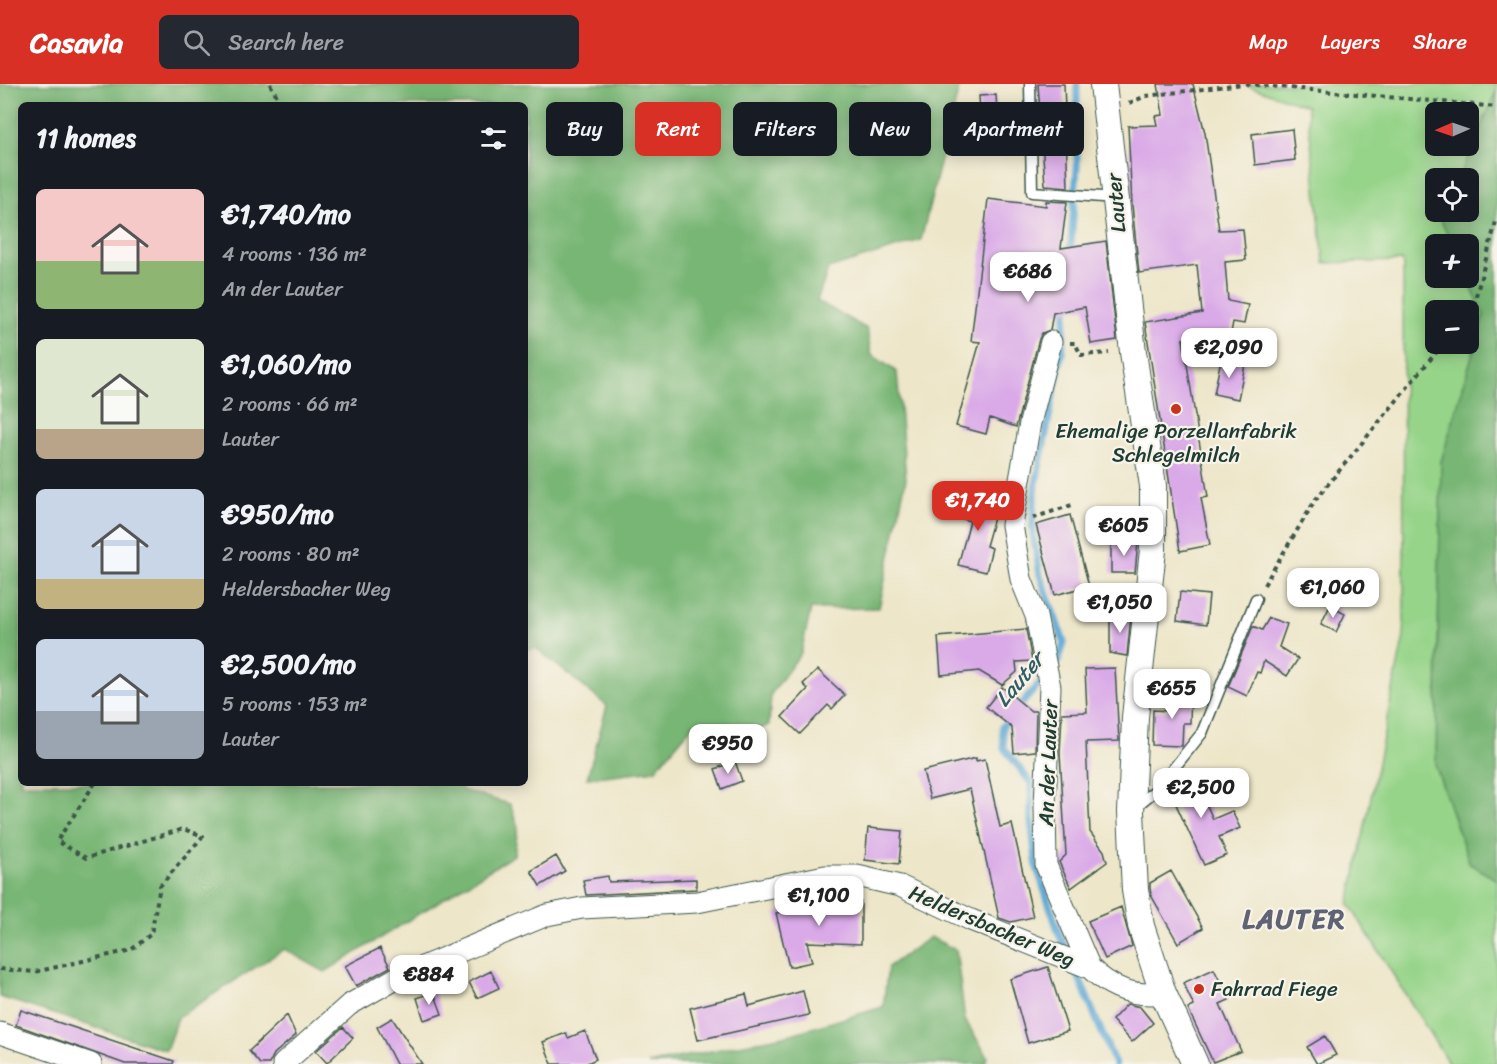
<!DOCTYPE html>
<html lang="en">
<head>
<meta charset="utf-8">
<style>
  body { margin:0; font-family:Sriracha,sans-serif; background:#242831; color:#f1f3f6; height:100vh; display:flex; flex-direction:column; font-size:22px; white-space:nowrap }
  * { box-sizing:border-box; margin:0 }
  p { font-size:20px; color:#9ea1a6 }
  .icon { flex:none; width:33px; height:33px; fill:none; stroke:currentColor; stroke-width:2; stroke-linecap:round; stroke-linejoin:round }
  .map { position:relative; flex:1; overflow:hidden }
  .side { position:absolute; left:18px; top:18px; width:510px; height:684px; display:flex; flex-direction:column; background:#171b24; border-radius:9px; box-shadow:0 3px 15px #0003 }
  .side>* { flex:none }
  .banner { position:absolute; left:546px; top:18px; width:570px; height:54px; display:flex; gap:12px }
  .needle { width:39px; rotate:268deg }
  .buttons { position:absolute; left:1425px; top:18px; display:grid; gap:12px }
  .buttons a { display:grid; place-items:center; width:54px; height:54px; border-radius:9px; background:#171b24; box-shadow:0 3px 15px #0003; font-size:30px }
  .price { position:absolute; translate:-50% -51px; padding:0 14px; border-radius:12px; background:#fff; color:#222; font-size:20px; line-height:39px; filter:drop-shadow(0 2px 3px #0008) }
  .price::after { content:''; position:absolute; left:50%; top:36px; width:18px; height:14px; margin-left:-9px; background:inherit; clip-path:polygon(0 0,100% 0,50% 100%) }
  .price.selected { background:#d93025; color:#fff }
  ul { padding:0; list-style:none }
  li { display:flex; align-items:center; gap:18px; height:150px; padding:0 18px }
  li span { display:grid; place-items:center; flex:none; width:168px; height:120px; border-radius:9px; color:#555 }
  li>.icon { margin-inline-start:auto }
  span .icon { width:72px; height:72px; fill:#fffc; stroke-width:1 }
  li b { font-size:26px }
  h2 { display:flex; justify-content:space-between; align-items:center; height:72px; padding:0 18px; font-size:26px }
  .chip { padding:0 21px; border-radius:9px; background:#171b24; box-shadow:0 3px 15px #0003; font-size:21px; line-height:54px }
  .chip.selected { background:#d93025; color:#fff }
  header { display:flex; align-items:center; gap:36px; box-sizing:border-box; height:84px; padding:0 30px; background:#d93025; color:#fff }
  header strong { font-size:28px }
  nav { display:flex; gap:33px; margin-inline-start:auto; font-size:21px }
  .search { width:420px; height:54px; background:#242831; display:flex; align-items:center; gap:15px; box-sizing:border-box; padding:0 21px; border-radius:9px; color:#9ea1a6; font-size:22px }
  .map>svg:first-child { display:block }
</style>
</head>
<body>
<header>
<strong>Casavia</strong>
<div class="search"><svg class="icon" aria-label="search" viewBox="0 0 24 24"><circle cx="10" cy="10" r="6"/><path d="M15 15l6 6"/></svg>Search here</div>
<nav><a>Map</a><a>Layers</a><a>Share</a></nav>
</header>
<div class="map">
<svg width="1497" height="980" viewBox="0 0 1497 980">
  <rect width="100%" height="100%" fill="#f7f3e8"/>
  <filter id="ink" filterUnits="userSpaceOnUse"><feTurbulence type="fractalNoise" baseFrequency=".0167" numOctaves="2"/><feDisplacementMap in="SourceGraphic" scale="12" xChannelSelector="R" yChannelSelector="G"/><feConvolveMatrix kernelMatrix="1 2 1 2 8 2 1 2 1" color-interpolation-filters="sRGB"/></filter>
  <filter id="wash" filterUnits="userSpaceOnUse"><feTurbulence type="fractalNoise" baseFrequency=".008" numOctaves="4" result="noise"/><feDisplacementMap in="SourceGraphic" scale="24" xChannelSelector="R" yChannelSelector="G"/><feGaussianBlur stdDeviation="1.35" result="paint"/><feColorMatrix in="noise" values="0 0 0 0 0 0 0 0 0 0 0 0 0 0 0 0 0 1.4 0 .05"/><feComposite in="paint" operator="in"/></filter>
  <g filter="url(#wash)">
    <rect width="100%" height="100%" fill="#ede6c9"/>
    <!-- green -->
    <path fill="#96d489" stroke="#5a885e" stroke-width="1.5" fill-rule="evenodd" d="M1242,0h255v6l-38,88h-23v34h9l-4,8 11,24h-16v34h31l17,37 -43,147 -5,305 34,97 27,16v184h-48l-100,-160 55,-268 -1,-375 -79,2 -17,-157zM1436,28h32v34h-32zM1436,226h32v34h-32z"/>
    <!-- forest -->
    <path fill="#78b675" stroke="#4c7a54" stroke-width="1.5" d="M0,0h960l-39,156 -93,29 -11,32 50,28 4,25 26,18 9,107 -27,129 -68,1 -10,44 -30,41 -2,31 -57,25 -18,-26 -39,46 -68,8 20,-72 -71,-58 -11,2v-545h-504v678h439l2,7 48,14 8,23 -4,28 -189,117 -41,-23 -106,68 -12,33 -166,-53z
      M1497,6v790l-27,-16 -34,-97 5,-305 43,-147 -17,-37 1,-34h-16l-11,-24 4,-8h23v-34h-9z
      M930,853l26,13 9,70 23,37 -3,7h-337l140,-29 95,-28 5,-40z"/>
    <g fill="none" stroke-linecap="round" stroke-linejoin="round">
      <!-- stream -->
      <path stroke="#5da9d6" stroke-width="7" d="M1070,171l7,-87v-84
        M1052,586l7,-10 5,-18 -24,-67 -8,-48 4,-43 26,-132 5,-50
        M1044,594l-42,49 2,21 27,35v39l6,46 22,66 9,20
        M1074,882l41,98"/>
    </g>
    <g id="blocks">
      <!-- building -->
      <path fill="#daaae8" d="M1038,0h26l4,103 -23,-2z
        M1158,0h35l12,49 14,97 24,-1 3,31 -21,2 3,39 20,4 -4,19 -11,-2 -5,27 -45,-10 25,158 -7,1 9,47 -30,6 -35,-229 57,-9 -5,-48 -58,8 -7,-68 -4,-79 29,-1 -2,-9 8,-1z
        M996,11l3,49 -17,1 -3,-49z
        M1292,45l3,31 -40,5 -3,-31z
        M988,115l58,7v-5l21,1 -6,46 45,-7 11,99 -26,4 -6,-37 -32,6 -3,17 -8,3 -3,6 -23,88 -26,-9 -4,16 -30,-8 24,-84 -9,-1z
        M1221,275l24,6 -7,34 -24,-5z
        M971,408l28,8 -13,46 6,2 -6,24 -28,-7 12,-44 -7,-2z
        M1070,431l19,71 -34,9 -19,-70z
        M1111,458h27l-3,31h-24z
        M1180,508l29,3 -3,30 -29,-4z
        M1330,522l15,8 -9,18 -15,-8z
        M1110,529l21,2 -4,41 -17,-3z
        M1269,534l18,6 -8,23 19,12 -11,17 -23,-15 -4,12 -3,-1 -10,24 -19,-9 25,-61 9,4z
        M1026,545l6,32 -16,1 1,10 -15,13 -23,-14 -38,4 -3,-38z
        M1115,584l4,73 -33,1 4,90 14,19 3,11 -36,26 -12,-26 7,-7 -6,-102 2,-40 25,-1 -2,-43z
        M818,586l27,25 -13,14 -4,-4 -28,29 -18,-17 26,-28 -5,-5z
        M1002,603l29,24h5l-1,40 -21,2 -2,-25 -26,-21z
        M1170,607l21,1 -1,31h-7l-1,23 -30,-1 1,-35 16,1z
        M976,674v3l9,-2 15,68 12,-3 21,93 -22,5 -12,-4 -29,-129 -40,10 -7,-28z
        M735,677l7,20 -20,8 -7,-20z
        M1189,687v20l5,-14 19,42 19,-8 8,17 -21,9 8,18 -23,10 -36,-78 6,-8z
        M868,744l34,3 -3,33 -34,-4z
        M556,772l9,15 -25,15 -9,-15z
        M1171,787l32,57 -25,15 -27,-48 -1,-7v-5z
        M608,792l1,6 87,-3v10l-110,6 -3,-15z
        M832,816l29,1v43l-54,-2 5,20 -23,5 -13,-54z
        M1121,823l11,39 -27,13 -17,-38z
        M380,864l10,19 -34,19 -11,-20z
        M1048,883l20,64 -40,12 -18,-64z
        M1214,885l15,31 -9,4 21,47 -28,11 -25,-53 6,-3 -11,-23z
        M491,887l8,17 -22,10 -8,-16z
        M803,907l6,24 -111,25 -8,-32 56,-14 3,12z
        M434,908l8,22 -18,6 -7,-22z
        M1127,920l13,3 13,16 -21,19 -20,-22z
        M21,926l153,51 -1,3h-48l-25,-9 -84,-30z
        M287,931l9,20 -22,19 -5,10h-9l-11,-13z
        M392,934l30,46h-26l-19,-37z
        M343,943l10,11 -26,25 -11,-12z
        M585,947l11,28 -11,5h-33l-9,-22 23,-9 2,5z
        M1325,952l11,19 -19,9 -10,-17z"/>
    </g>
  </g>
  <g filter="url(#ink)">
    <use href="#blocks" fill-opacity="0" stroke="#3e564a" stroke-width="1.5"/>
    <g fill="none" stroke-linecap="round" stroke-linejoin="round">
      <!-- service casing -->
      <g stroke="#3e564a" stroke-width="13">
        <path id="service" d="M1030,0l2,108 84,6
          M1135,723l22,-18 45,-56 54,-134"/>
      </g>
      <!-- minor casing -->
      <g stroke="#3e564a" stroke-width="23">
        <path id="minor" d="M1051,258l-21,81 -18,102 9,54 15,37 14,71 -5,119 1,59 44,103
          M0,949l91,31
          M283,980l66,-59 47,-27 151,-63 35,-7 115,-6 128,-26h32l43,10 71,34 119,48c21,21 44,29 73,25"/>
      </g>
      <!-- tertiary casing -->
      <g stroke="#3e564a" stroke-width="28">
        <path id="tertiary" d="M1103,0l30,268 20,134v64l-18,167 -4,95 4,78 6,36 22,67 32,71"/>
      </g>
      <!-- path -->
      <path stroke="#3e564a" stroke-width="4" stroke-dasharray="4.5 4.5" stroke-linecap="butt" d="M270,0l12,21
        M1246,0l251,23
        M1129,19l17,-7 97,-12
        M1468,228l5,-5 24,-89
        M1070,259h5l6,12 28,-2
        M1033,434l39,-13
        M1264,501l52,-86 127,-155
        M0,885l35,3 96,-22 20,-16 9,-48 43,-50 -20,-7 -97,29 -29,-17 38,-58"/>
      <!-- service -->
      <use href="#service" stroke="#fff" stroke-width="10"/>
      <!-- minor -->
      <use href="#minor" stroke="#fff" stroke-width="21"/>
      <!-- tertiary -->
      <use href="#tertiary" stroke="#fff" stroke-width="26"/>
    </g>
  </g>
  <!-- markers -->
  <g fill="#c8321e" stroke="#f7f3e8" stroke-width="2">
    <circle cx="1176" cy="325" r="6"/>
    <circle cx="1199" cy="905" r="6"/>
  </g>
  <g text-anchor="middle" stroke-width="4.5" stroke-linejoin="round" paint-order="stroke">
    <!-- street labels -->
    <g font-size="21" fill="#1f3d34" stroke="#f7f3e8">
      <text transform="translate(1116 119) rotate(-95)" y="7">Lauter</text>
      <text transform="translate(1048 679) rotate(-88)" y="7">An der Lauter</text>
      <text transform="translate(992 842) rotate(23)" y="7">Heldersbacher Weg</text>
    </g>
    <!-- poi labels -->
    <g font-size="21" fill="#1f3d34" stroke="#f7f3e8">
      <text x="1176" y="354">Ehemalige Porzellanfabrik<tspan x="1176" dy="24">Schlegelmilch</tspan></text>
      <text x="1211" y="912" text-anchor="start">Fahrrad Fiege</text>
    </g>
    <!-- water labels -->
    <g font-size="22" font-style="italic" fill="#325d65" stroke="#f7f3e8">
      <text transform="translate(1019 595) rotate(-50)" y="8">Lauter</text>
    </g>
    <!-- district labels -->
    <g font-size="27" font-weight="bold" letter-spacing="1.5" fill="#606373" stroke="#f7f3e8">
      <text x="1294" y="844">LAUTER</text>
    </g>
  </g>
</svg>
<div class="buttons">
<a><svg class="needle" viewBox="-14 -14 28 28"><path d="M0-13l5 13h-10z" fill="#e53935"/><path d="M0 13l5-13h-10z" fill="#9ea1a6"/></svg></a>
<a><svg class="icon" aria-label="locate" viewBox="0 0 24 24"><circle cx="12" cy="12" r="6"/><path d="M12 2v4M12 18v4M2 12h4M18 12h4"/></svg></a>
<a>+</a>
<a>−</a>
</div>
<b class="price" style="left:1028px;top:219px">€686</b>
<b class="price" style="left:1229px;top:295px">€2,090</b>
<b class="price selected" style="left:978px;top:448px">€1,740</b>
<b class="price" style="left:1124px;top:473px">€605</b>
<b class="price" style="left:1333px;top:535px">€1,060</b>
<b class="price" style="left:1120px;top:550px">€1,050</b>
<b class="price" style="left:1172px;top:636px">€655</b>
<b class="price" style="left:728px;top:691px">€950</b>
<b class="price" style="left:1201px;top:735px">€2,500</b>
<b class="price" style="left:819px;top:843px">€1,100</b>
<b class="price" style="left:429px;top:922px">€884</b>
<div class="banner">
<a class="chip">Buy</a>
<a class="chip selected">Rent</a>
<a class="chip">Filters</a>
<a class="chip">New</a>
<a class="chip">Apartment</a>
</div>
<section class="side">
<h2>11 homes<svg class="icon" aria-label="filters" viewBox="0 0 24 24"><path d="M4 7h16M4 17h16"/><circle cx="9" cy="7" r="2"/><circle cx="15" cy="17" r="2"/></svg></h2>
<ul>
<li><span style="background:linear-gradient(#f6c9c9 60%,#8fb573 0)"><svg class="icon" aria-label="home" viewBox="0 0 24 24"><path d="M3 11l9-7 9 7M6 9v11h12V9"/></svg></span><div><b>€1,740/mo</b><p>4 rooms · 136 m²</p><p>An der Lauter</p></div></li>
<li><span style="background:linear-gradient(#dfe7d0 75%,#b9a48a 0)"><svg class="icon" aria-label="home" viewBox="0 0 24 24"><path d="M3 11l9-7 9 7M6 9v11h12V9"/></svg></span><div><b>€1,060/mo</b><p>2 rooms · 66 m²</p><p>Lauter</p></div></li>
<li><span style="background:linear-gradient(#c9d6e8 75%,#c2b280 0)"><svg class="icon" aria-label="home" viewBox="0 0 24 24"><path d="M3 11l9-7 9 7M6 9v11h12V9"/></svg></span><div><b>€950/mo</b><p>2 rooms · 80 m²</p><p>Heldersbacher Weg</p></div></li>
<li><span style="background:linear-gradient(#c9d6e8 60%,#9aa5b1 0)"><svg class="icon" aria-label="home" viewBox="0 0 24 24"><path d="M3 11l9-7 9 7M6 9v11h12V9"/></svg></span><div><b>€2,500/mo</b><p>5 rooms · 153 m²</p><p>Lauter</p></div></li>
</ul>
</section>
</div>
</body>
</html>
